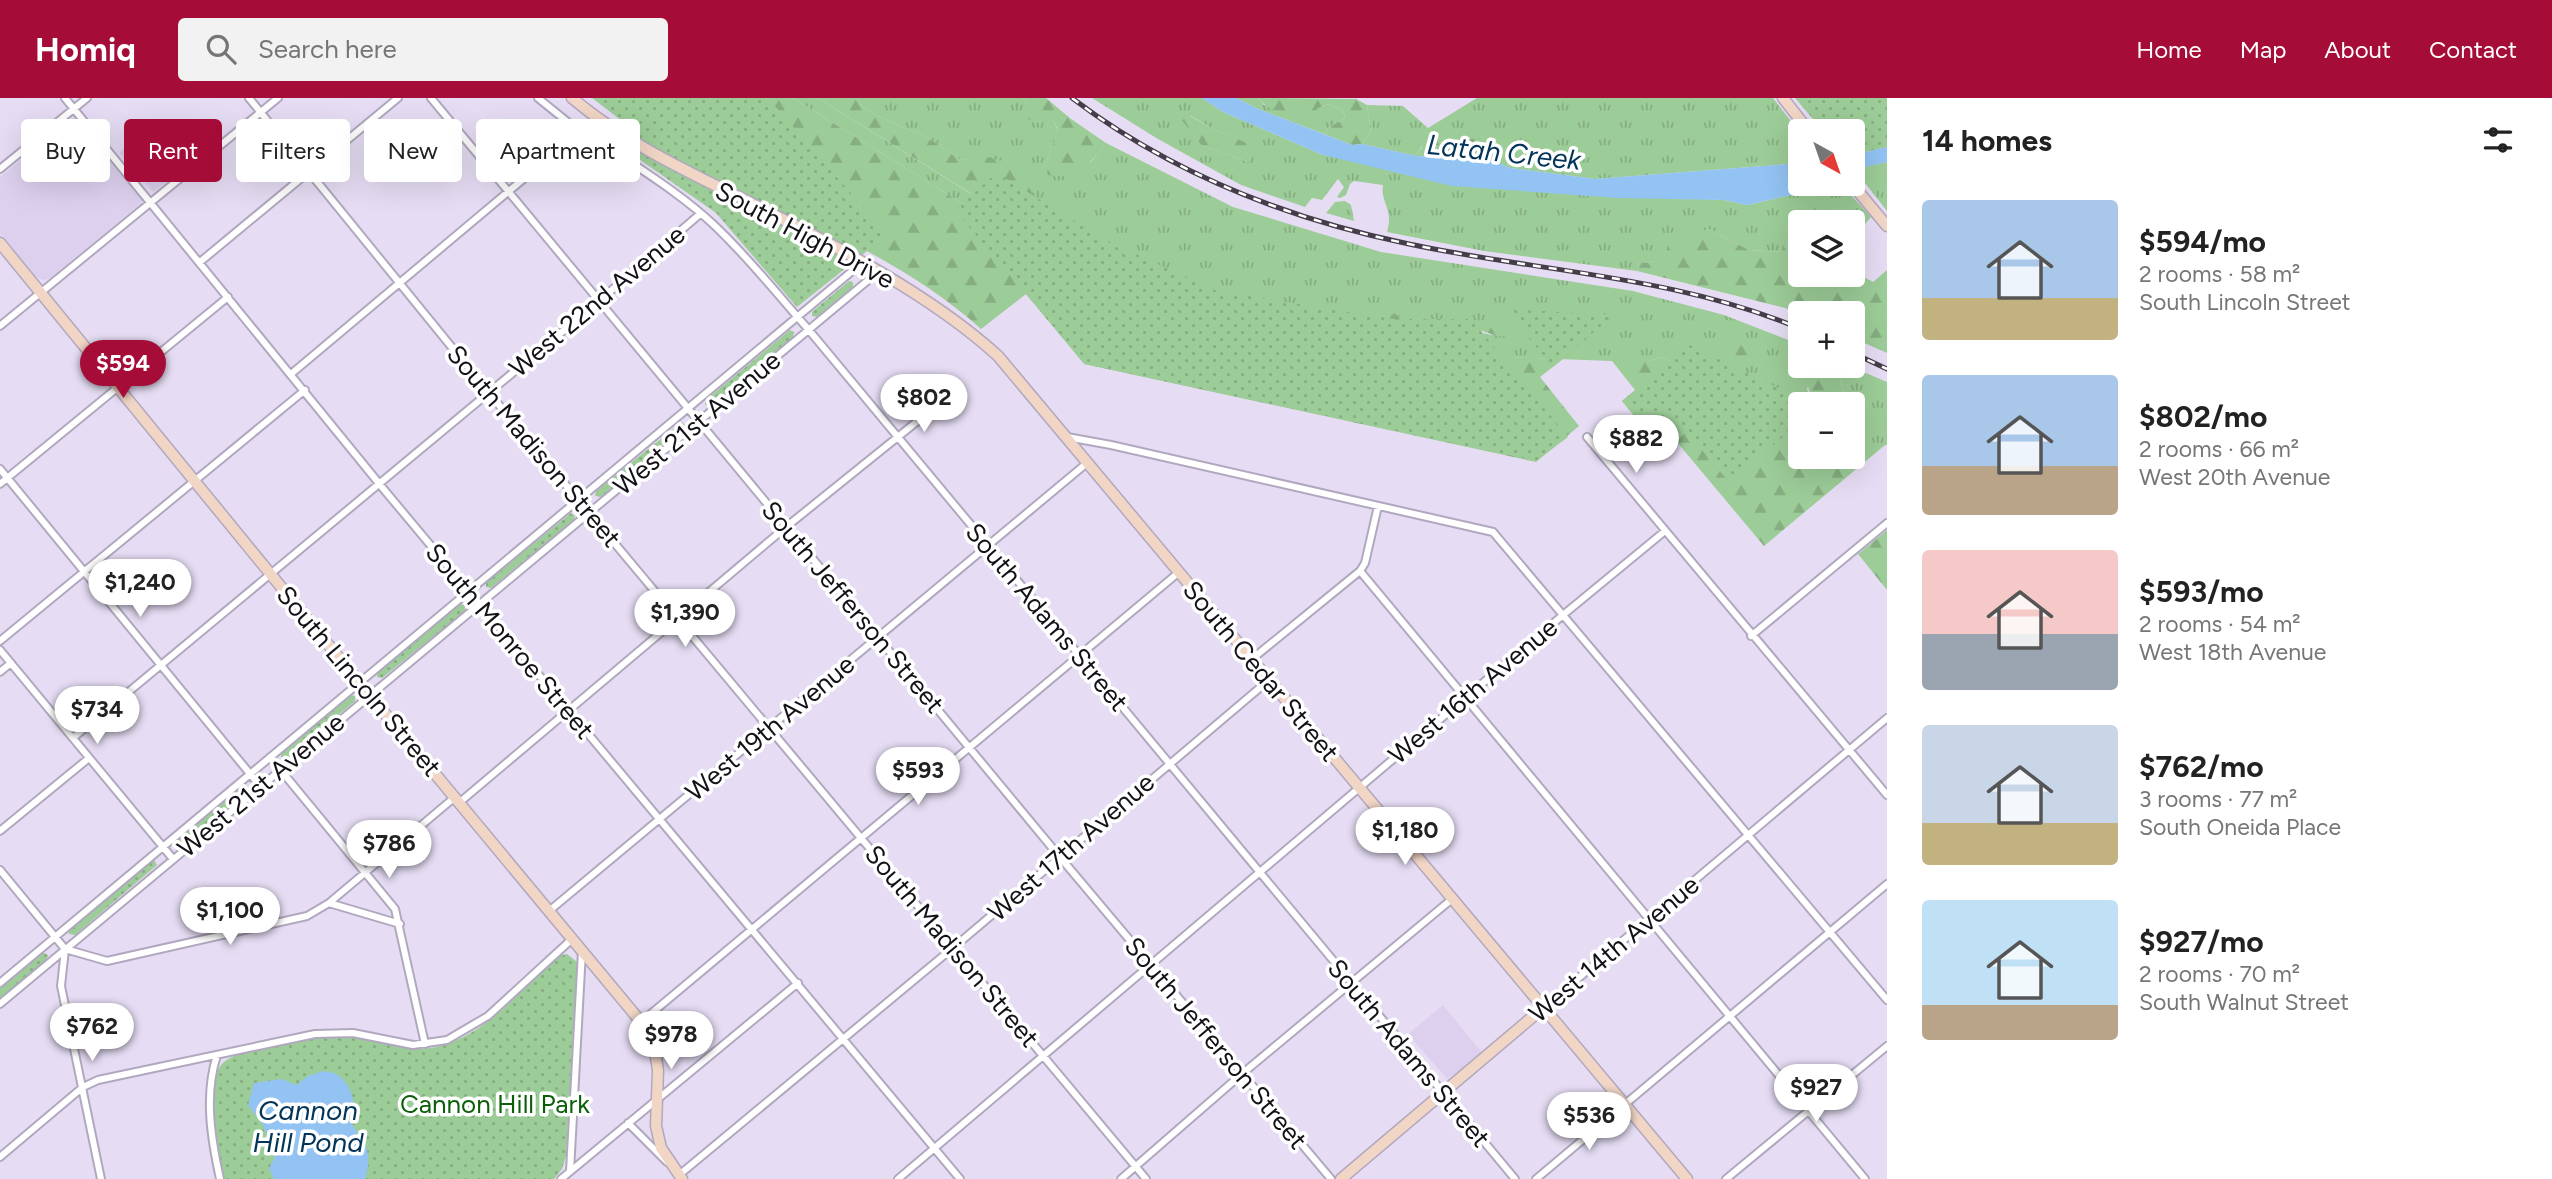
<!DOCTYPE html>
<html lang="en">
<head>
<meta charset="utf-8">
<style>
  body { margin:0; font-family:Figtree,sans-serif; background:#f2f2f2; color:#222; height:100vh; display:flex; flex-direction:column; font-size:26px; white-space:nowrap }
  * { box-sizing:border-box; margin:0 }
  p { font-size:23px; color:#767676 }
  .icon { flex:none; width:38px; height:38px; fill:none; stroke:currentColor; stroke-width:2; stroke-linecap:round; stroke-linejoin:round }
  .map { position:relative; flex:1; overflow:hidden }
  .panel { display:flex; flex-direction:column; background:#fff; width:665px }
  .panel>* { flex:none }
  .banner { position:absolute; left:21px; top:21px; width:665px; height:63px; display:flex; gap:14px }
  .needle { width:46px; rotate:140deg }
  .tools { position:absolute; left:1788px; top:21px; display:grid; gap:14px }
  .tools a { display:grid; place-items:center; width:77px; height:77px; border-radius:7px; background:#fff; box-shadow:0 7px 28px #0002; font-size:35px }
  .price { position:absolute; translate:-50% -60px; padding:0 16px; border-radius:24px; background:#fff; color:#222; font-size:23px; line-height:46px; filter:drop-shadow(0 2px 4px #0008) }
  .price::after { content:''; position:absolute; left:50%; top:42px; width:21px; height:16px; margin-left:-10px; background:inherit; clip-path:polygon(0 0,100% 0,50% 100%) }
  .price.on { background:#a60c38; color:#fff }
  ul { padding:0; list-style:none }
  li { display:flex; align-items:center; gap:21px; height:175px; padding:0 35px }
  li span { display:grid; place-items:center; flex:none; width:196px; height:140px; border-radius:7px; color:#555 }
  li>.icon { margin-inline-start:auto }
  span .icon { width:84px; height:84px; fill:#fffc; stroke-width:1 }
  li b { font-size:30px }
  h2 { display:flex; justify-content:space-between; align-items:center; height:84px; padding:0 35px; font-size:30px }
  .chip { padding:0 24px; border-radius:7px; background:#fff; box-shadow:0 7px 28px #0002; font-size:24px; line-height:63px }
  .chip.on { background:#a60c38; color:#fff }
  header { display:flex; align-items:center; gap:42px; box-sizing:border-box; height:98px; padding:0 35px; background:#a60c38; color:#fff }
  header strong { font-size:33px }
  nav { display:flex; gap:38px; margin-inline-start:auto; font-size:24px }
  .search { width:490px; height:63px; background:#f2f2f2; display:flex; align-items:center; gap:18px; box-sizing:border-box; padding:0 24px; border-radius:7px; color:#767676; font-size:26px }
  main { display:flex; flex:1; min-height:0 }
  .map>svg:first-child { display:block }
</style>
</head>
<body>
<header>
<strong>Homiq</strong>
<div class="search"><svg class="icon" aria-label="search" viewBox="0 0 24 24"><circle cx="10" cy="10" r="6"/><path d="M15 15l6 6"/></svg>Search here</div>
<nav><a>Home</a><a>Map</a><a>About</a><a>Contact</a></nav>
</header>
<main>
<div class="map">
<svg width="1887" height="1081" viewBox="0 0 1887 1081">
  <defs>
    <pattern id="grass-tufts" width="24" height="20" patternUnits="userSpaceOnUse" patternTransform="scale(1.75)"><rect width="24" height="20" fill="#9ccc97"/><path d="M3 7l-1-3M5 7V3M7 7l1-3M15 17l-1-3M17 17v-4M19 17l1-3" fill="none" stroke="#86ae81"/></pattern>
    <pattern id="forest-firs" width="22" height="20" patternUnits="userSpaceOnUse" patternTransform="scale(1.75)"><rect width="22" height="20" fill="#9ccc97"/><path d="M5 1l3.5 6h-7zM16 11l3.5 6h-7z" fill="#86ae81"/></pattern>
    <pattern id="park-dots" width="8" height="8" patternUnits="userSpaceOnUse" patternTransform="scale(1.75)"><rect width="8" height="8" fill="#9ccc97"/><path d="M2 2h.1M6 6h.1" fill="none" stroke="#86ae81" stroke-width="1.8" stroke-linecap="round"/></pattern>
  </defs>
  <rect width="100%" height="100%" fill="#e6ddf4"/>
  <!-- built -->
  <path fill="#dcd0ee" d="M76,20l66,79v5l-92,76 -7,2 -7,-3 -36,-43v-57l71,-58z
    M155,24l34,43 -36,27 -34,-39z
    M1443,907l40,49 -36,25 -39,-45z"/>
  <!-- grass -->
  <path fill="url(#grass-tufts)" fill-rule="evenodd" d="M793,0h25l254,159 63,-1 -93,-38 -68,-60 -14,2c-11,-7 -21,-16 -32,-22 -19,-10 -62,-22 -73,-40h172l-2,5 28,17 5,11 -13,35 46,-4 15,-19 127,64 148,45 252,39 91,24 77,30v21h28l-17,3 -5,21 11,14h-17v14l-140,-61 -12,4h-37l-421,-15zM1349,222l99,5 61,10c-16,2 -27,-4 -43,-3z
    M1092,0h110l21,14 100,43 356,43 45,2 23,5 48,-11 23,-10h23l30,33 -18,21v-16h-52v18l-3,-2 -16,14 -33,-2 -40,-21 -57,34 -12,-1 -3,9 -153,-20 -97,-19c7,-24 -7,-29 -4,-47l-29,-4 -4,3 -4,11 -6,3 -3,-1 7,-10 -6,-8 -16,21 -10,-2 -7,9 -64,-22 -83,-46zM1191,18l20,12 45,19 -8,15 -47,-17 -18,-25z
    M1236,0h22l6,7 53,4 11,-5 15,6 2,8 -17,10 -4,6 -66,-25z
    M1477,0h296l28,36v29l-206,16 -85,-11 -16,-30 -72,8 -6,10 -54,-12 9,-12 -4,-27 36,1 25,22z
    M1887,64v49l-33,-42z
    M1345,103l6,4 3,16 -28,-8 9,-11z
    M1831,268h18l38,16v63h-2l-31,26 -9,-14h8v-53h-11c1,-16 1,-27 -11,-38z"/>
  <!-- forest -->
  <path fill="url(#forest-firs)" d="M596,0h197l398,248 372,13 -23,18 39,49 -43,36 -452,-98 -58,-70 -45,35c-56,-51 -124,-83 -190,-119 -66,-36 -130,-75 -195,-112z
    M818,0h37c11,18 54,30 73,40 11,6 21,15 32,22l24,-4 28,8 13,12 17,42 13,-13h6c8,6 11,15 18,21 15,14 38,21 56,30l7,-5h6l10,16 -85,-10z
    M1027,0h19l25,21 35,24c-17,22 -28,37 -58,32l-3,-9 13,-36 -5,-10 -15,3 -10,-4 -3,-16z
    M1258,0l98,1 11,6 4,27 -9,12 -10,1 -28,-11 4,-6 17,-10 -2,-8 -15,-6 -11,5 -3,9c-20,-1 -43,-4 -56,-20z
    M1190,18l21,12 46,19 -9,15 -47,-17 -19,-25z
    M1494,40l16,30 -18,-8 -76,-4 10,-15z
    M1795,124l3,16 3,2v35h52v-4l20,11 14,-12v83l-34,-15v-25l-52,2 -16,-7 -148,-37 3,-9 12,1 14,-10 3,-14 40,-10 40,21 33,2 3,-28z
    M1382,214l19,4 4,7 101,4 3,8c-10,3 -14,0 -24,-3 -5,-2 -13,-1 -19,0l-117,-12z
    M1735,243h7l7,10 -1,8 -20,11 -16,-8 2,-10z
    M1661,259l140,61v39h44l9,14 -90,75 -88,-105 -13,10 -41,-50 13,-11 -23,-29h37z
    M1831,268c12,11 12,23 11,38h-24c-10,-13 -14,-19 -6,-35z
    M1887,432v60l-29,-36z"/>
  <!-- park -->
  <path fill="url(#park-dots)" d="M592,0h176l119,137 -90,72 -81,-94 -90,-63v-26z
    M1795,0h92v49l-34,8v-24h-30z
    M997,75l108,67 112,51 176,28h78l97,118 -32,24 -451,-97 -131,-155z
    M849,183l4,1v5l-36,30 -5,-1v-4z
    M1505,211l109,6 -61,52z
    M790,232l4,2 -1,5 -82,68h-6l1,-5z
    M1690,247l121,59h-10v18l-72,60 -42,-50 -24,19 -41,-50z
    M682,324l3,3 -2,3 -82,69 -6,-1 1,-5z
    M571,415l4,3 -1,4 -83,68 -5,-1v-5z
    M460,506l5,1v6l-83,67 -5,-1v-5z
    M350,597l5,1v5l-68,57 -6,-1v-5z
    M240,688l5,1v6l-64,53h-4l-3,-5z
    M153,760l4,7 -82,70 -6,-1 -1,-4z
    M42,854l6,3 -1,4 -47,40v-11z
    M567,856l10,8 -11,194 -4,13 -8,10h-330c-5,-22 -17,-93 -5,-111 4,-7 11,-10 17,-13 35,-8 71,-19 106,-19 42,-1 62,25 110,6 41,-16 73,-55 103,-85z"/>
  <!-- water -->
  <path fill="#92c3f3" d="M1202,0h34l22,11 94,36 10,-1 54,12 77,4 17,8 85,11 206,-16v21h17l-23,10 -48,11 -23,-5 -106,-2 -166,-12 -129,-31 -100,-43z
    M1887,49v15l-34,8v-15z
    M323,973c22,1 30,20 32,39l-7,9c16,23 26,31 17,60h-91l-5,-10 6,-13 -12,-31 -15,-20 6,-22 28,-4 14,6 12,-9z"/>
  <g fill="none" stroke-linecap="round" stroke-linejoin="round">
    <!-- street casing -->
    <g stroke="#b1a8bf" stroke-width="10">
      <path id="street" d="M65,0l321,394 574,687
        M249,0l240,295 657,786
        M431,0l623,752 277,329
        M538,0l42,34 12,4c41,29 86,55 122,89 34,32 64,70 94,104l707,850
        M0,71l87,-71
        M200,164l198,-164
        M0,228l278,-228
        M291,276l305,-256
        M1067,339l44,8 382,87 394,468
        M1587,339l300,358
        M0,371l260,317
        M0,386l228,-187
        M1360,473l505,608
        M1751,538l136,-113
        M0,543l305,-251
        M0,552l173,209
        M1252,561l108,-88 5,-8 13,-57
        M0,574l11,-9
        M73,640l519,-431 108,-93
        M270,659l125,152 30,135
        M460,704l326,-275 149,-120
        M0,733l89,-73
        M0,772l65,79
        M329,805l126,-106
        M549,813l538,-448
        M65,851l42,12 200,-45 22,-13 71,21
        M65,851l-4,37 40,193
        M0,885l863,-721
        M0,906l878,-732
        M1543,910l344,-290
        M641,924l537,-449
        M217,957c-13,40 -6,83 3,124
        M628,1025l39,39
        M0,1059l83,-70 15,-7 217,-46 38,-1 60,12 34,-5 41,-24 84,-77
        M570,1073l12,-220
        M679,1077l281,-233 309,-262
        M561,1081l237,-196
        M898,1081l665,-564 102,-84
        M1121,1081l122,-106 209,-174
        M1536,1081l351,-295
        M1726,1081l161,-133"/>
    </g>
    <!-- secondary casing -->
    <g stroke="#b1a8bf" stroke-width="13">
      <path id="secondary" d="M572,0c51,43 110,71 169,100 85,43 187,94 257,158l689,823
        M1783,0l26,33
        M1852,86l35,42
        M0,145l353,432 288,347 13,23 4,25 -2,56 5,22 21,31
        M1341,1081l202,-171"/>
    </g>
    <!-- street -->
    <use href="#street" stroke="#fff" stroke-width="6"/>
    <!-- secondary -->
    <use href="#secondary" stroke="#f1d5c5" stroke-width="10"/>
    <!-- rail casing -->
    <g stroke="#433e49" stroke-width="5">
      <path id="rail" d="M1072,0c99,75 216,121 337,146 131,28 267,32 392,85
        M1853,255l34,16"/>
    </g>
    <!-- rail -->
    <use href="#rail" stroke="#fff" stroke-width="2.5" stroke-dasharray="8" stroke-linecap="butt"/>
  </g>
  <g text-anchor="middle" stroke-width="7" stroke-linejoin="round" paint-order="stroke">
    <!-- street labels -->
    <g font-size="26" fill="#141018" stroke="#fff">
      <text transform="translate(805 137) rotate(28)" y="9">South High Drive</text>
      <text transform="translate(597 203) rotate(-40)" y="9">West 22nd Avenue</text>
      <text transform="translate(697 325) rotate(-40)" y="9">West 21st Avenue</text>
      <text transform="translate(534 348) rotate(50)" y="9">South Madison Street</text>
      <text transform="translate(853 509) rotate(50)" y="9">South Jefferson Street</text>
      <text transform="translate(1047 519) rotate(50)" y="9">South Adams Street</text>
      <text transform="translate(510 543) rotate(50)" y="9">South Monroe Street</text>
      <text transform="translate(1261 573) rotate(50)" y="9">South Cedar Street</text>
      <text transform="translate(359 583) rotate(50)" y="9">South Lincoln Street</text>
      <text transform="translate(1473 593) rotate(-40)" y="9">West 16th Avenue</text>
      <text transform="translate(770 630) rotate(-40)" y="9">West 19th Avenue</text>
      <text transform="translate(261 687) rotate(-40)" y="9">West 21st Avenue</text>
      <text transform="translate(1071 749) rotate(-41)" y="9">West 17th Avenue</text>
      <text transform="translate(952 848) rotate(50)" y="9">South Madison Street</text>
      <text transform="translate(1614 851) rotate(-40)" y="9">West 14th Avenue</text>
      <text transform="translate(1216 945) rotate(50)" y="9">South Jefferson Street</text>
      <text transform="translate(1409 955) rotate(50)" y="9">South Adams Street</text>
    </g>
    <!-- park labels -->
    <g font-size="26" fill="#0c5f09" stroke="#fff">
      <text x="495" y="1015">Cannon Hill Park</text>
    </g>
    <!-- water labels -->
    <g font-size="28" font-style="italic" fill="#033459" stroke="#fff">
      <text transform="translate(1504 54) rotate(6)" y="10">Latah Creek</text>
      <text x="308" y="1022">Cannon<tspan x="308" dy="32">Hill Pond</tspan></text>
    </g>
  </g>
</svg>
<div class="tools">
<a><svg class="needle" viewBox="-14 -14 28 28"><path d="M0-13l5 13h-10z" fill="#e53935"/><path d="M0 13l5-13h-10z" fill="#767676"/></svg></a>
<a><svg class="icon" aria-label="layers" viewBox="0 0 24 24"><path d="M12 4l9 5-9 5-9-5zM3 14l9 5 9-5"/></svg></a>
<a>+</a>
<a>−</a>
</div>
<b class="price on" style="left:123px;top:302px">$594</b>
<b class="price" style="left:924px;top:336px">$802</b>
<b class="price" style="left:1636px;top:377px">$882</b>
<b class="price" style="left:140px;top:521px">$1,240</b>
<b class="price" style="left:685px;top:551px">$1,390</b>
<b class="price" style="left:97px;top:648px">$734</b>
<b class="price" style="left:918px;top:709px">$593</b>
<b class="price" style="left:1405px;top:769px">$1,180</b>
<b class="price" style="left:389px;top:782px">$786</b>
<b class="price" style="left:230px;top:849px">$1,100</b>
<b class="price" style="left:92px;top:965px">$762</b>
<b class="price" style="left:671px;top:973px">$978</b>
<b class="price" style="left:1816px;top:1026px">$927</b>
<b class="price" style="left:1589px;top:1054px">$536</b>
<div class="banner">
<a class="chip">Buy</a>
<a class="chip on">Rent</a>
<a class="chip">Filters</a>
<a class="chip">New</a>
<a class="chip">Apartment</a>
</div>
</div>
<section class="panel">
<h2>14 homes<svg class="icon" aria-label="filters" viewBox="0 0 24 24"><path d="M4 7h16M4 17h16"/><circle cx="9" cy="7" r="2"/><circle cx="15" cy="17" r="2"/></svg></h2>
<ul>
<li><span style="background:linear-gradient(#a9c7e8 70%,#c2b280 0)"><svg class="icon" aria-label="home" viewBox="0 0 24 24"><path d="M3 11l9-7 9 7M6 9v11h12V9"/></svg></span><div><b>$594/mo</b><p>2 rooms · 58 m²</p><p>South Lincoln Street</p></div></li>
<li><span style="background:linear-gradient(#a9c7e8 65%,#b9a48a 0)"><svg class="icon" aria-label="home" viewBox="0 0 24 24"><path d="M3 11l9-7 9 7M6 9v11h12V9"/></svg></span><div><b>$802/mo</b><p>2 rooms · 66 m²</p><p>West 20th Avenue</p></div></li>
<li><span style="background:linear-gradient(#f6c9c9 60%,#9aa5b1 0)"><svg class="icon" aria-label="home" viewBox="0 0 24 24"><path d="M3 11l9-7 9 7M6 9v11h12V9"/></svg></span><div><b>$593/mo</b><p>2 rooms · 54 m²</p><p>West 18th Avenue</p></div></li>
<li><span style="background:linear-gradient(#c9d6e8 70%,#c2b280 0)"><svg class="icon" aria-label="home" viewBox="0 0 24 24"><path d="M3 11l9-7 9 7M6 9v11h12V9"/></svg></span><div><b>$762/mo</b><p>3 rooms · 77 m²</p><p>South Oneida Place</p></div></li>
<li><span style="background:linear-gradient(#bfe0f5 75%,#b9a48a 0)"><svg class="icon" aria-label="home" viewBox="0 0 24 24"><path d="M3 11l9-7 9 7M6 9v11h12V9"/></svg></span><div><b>$927/mo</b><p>2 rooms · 70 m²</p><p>South Walnut Street</p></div></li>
</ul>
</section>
</main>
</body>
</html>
